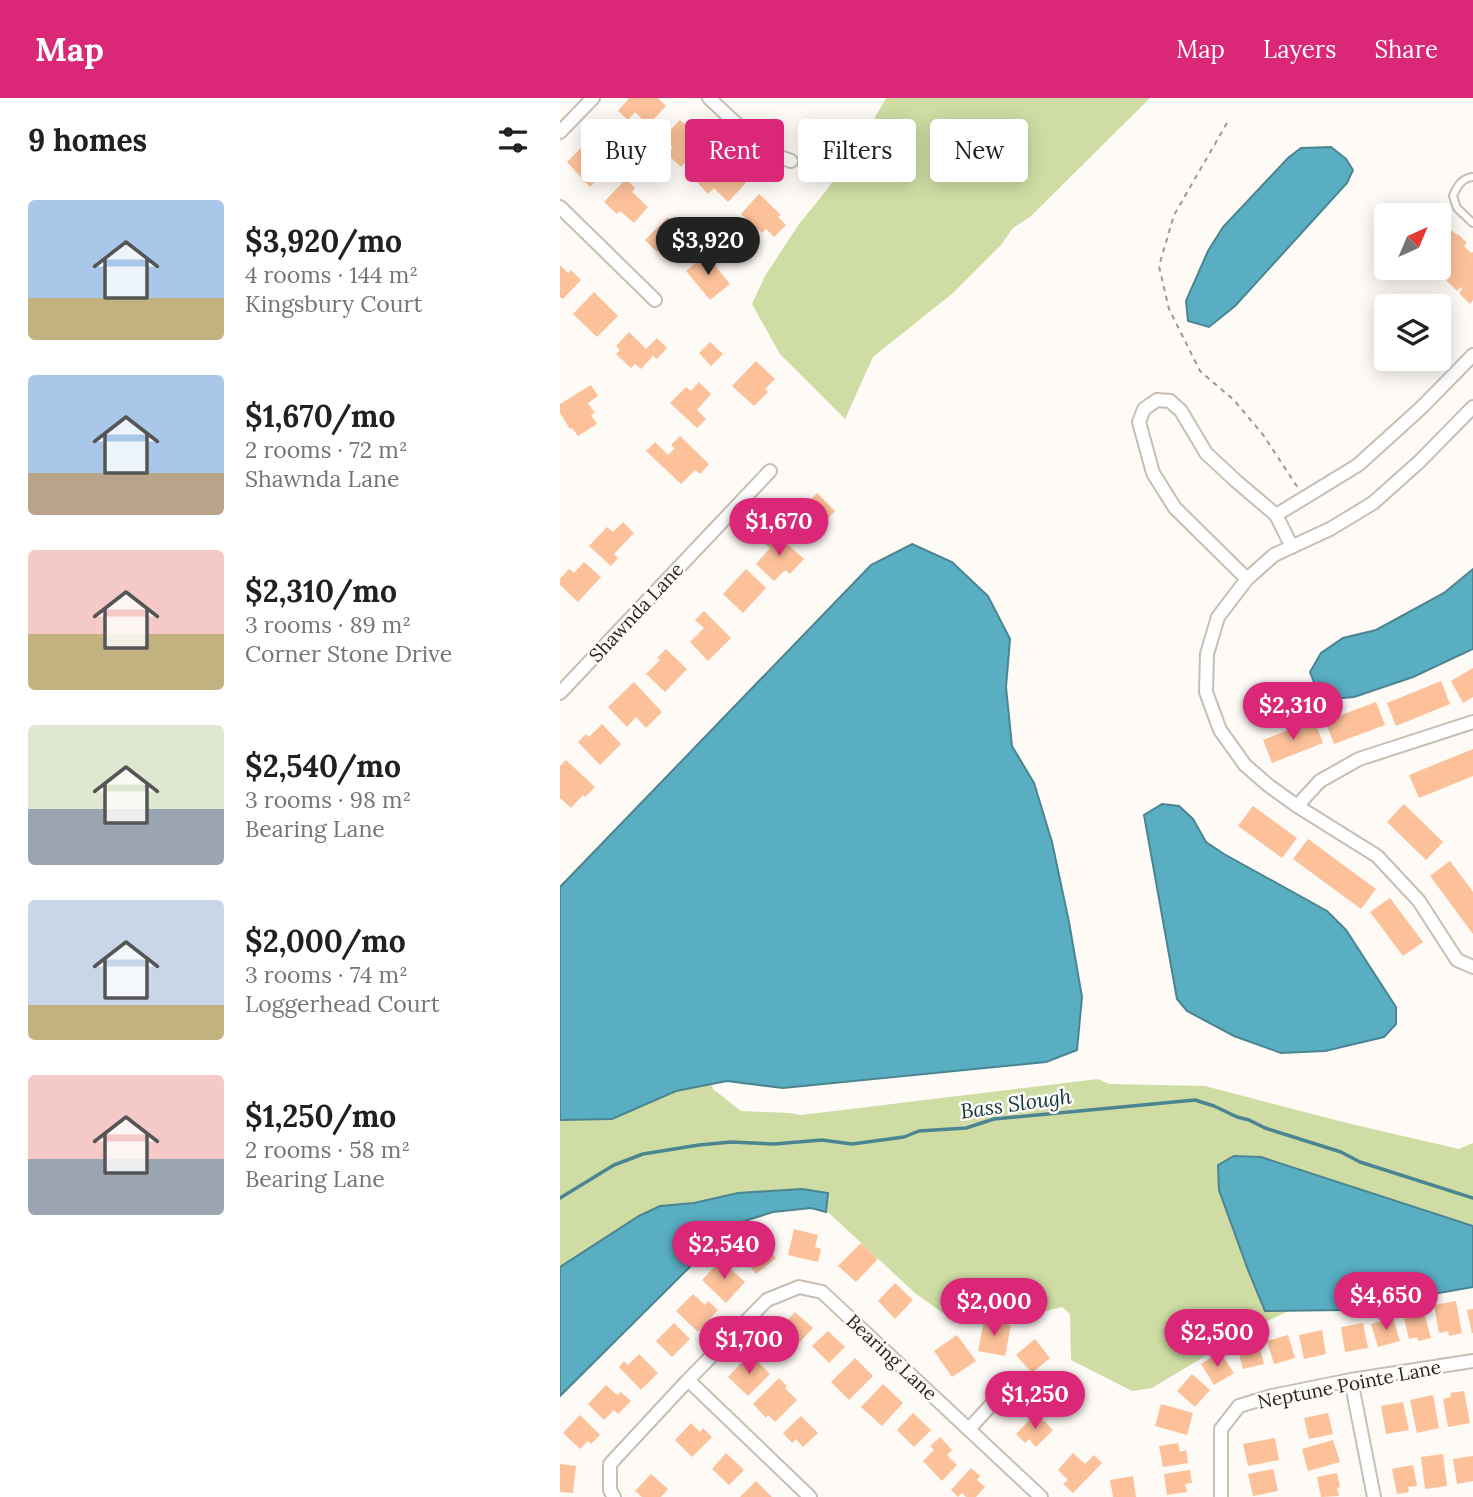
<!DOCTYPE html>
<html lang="en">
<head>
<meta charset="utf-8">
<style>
  body { margin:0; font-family:Lora,serif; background:#f6f6f6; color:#202124; height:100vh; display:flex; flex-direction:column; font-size:26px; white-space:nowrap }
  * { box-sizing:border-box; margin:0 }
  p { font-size:23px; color:#757577 }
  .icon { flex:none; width:38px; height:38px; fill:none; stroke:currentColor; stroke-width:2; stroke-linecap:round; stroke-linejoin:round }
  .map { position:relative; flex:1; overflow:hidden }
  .side { display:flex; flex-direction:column; background:#fff; width:560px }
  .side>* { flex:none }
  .banner { position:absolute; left:21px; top:21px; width:665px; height:63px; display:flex; gap:14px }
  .needle { width:46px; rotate:44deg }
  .tools { position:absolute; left:814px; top:105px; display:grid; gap:14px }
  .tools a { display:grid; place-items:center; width:77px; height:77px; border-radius:7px; background:#fff; box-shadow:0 4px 18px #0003; font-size:35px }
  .price { position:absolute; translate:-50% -60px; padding:0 16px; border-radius:24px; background:#db2777; color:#fff; font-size:23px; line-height:46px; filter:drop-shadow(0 2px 4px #0008) }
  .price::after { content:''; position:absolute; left:50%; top:42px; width:21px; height:16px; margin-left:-10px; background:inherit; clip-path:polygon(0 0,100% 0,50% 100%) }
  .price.selected { background:#222; color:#fff }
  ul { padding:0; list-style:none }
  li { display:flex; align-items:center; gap:21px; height:175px; padding:0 28px }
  li span { display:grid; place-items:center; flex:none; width:196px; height:140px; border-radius:7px; color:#555 }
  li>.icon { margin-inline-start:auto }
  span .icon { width:84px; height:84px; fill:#fffc; stroke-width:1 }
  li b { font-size:30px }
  h2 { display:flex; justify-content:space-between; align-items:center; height:84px; padding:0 28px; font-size:30px }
  .chip { padding:0 24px; border-radius:7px; background:#fff; box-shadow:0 4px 18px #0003; font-size:24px; line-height:63px }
  .chip.selected { background:#db2777; color:#fff }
  header { display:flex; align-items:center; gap:42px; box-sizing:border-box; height:98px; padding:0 35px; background:#db2777; color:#fff }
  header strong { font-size:33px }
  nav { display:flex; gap:38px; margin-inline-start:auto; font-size:24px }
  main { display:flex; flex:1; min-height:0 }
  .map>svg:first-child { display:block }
</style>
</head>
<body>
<header>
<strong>Map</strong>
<nav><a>Map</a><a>Layers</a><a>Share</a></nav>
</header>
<main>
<section class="side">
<h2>9 homes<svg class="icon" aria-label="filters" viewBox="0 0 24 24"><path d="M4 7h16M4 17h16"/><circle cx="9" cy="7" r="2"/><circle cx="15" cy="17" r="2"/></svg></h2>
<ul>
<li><span style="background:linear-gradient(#a9c7e8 70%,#c2b280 0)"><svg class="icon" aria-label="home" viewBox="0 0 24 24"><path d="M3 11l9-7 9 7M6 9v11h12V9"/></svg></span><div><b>$3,920/mo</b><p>4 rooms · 144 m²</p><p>Kingsbury Court</p></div></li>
<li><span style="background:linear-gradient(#a9c7e8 70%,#b9a48a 0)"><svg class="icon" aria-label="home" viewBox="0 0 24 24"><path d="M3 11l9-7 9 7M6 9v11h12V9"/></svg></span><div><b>$1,670/mo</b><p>2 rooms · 72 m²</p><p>Shawnda Lane</p></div></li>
<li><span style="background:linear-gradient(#f6c9c9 60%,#c2b280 0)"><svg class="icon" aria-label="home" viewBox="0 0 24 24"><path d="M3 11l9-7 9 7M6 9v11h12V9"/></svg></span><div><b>$2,310/mo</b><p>3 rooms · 89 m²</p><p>Corner Stone Drive</p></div></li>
<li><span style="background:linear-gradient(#dfe7d0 60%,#9aa5b1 0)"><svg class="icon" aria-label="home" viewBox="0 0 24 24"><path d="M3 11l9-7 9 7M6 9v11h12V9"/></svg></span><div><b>$2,540/mo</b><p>3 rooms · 98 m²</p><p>Bearing Lane</p></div></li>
<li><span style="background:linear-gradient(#c9d6e8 75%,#c2b280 0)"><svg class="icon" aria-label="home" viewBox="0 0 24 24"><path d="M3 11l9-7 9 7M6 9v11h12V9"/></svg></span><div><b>$2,000/mo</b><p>3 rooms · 74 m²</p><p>Loggerhead Court</p></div></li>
<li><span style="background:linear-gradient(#f6c9c9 60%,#9aa5b1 0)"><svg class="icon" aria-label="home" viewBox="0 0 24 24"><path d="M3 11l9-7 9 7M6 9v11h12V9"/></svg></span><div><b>$1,250/mo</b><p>2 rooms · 58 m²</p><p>Bearing Lane</p></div></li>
</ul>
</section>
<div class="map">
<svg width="913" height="1399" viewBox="0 0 913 1399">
  <rect width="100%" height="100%" fill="#fefaf6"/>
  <!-- green -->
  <path fill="#cfdda4" d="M326,0h264l-120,119 -17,11 -12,17 -48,48 -80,64 -28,62 -65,-65 -28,-50 13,-28 34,-52 27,-33 39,-56z
    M538,981l11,5 96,2 146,38 108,25 14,-6v83l-212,-69 4,154h23l-43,21 -93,56 -20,3 -61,-31 -1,-46 -8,-7 -20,5 -99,1 -27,-19 -87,-81 -3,-1 1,-18 -25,-5 -64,4 -44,10 -34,3 -21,10 -79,51v-147l52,-1 64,-28 35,-7 2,5 28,22 49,2 11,2z"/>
  <!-- water -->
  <path fill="#59aec2" stroke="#4b8592" stroke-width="2" d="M771,49l15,12 7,11 -6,13 -112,123 -26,21 -21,-6 -2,-20 22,-50 15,-24 65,-69 13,-10z
    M352,446l40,18 36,34 22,43 -4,48 6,59 22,37 18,59 17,80 13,75 -5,53 -31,12 -263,26 -56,-7 -51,10 -64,28 -52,1v-233l311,-322z
    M913,471v80l-60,28 -59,20 -33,3 -11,-28 11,-19 22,-15 33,-8 68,-37z
    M602,706l17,2 14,13 13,23 18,12 103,57 19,19 50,77v17l-12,13 -59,14 -44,2 -47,-17 -47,-25 -10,-12 -33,-184z
    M674,1058l27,1 212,69v61l-131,23 -77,1 -17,-41 -29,-80 -1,-25z
    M242,1091l26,4 -2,19 -15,-4 -38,4 -41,13 -172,171v-129l79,-51 21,-10 34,-3 44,-10z"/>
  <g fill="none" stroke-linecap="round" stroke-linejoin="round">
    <!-- stream -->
    <path stroke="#4b8592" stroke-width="3.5" d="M0,1100l54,-33 29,-11 56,-9 32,-3 43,2 48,-4 30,4 52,-7 15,-6 47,-3 28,-9 201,-19 19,6 23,11 12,3 16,8 76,24 19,10 113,36"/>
  </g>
  <!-- building -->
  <path fill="#fcc199" d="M69,0h29l8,8 -18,19 -13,-13 -7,8 -10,-9z
    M120,22l25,22 -24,25 -14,-13 6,-7 -10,-9z
    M26,45l12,12 3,-2 11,11 -22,23 -23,-25z
    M161,60l25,25 -18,19 -14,-14 -6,6 -11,-12z
    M66,81l9,9 -3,4 16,15 -14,16 -14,-12 -3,3 -13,-12z
    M199,96l22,21 -3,2 8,8 -12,12 -8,-8 -4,4 -21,-19z
    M108,119l25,25 -17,17 -13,-13 -6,6 -12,-12z
    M880,124l9,8 1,-1 7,6 1,-1 9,9 -3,3 7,7 2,-1v48l-3,4 -11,-11 3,-4 -1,-2 -4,4 -11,-11 3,-3 -8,-8 -3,4 -5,-5h5v-45z
    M146,156l24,30 -20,16 -24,-29z
    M0,167l8,8 3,-3 10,10 -18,19 -3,-2z
    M34,194l24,24 -21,21 -24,-23z
    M69,234l17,17 11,-11 10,10 -10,11 -4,-3 -12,13 -6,-5 -4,4 -15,-14 4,-4 -4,-4z
    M150,244l13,12 -12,12 -12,-13z
    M196,263l19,18 -10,10 3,3 -14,14 -22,-20z
    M139,284l12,12 -14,16 9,9 -9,9 -27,-25 16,-16 5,4z
    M31,287l7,11 -10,7 7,10 -4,2 6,9 -19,12 -6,-8 -2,1 -10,-16v-9z
    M120,338l29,28 -9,10 -5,-4 -14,14 -35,-33 9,-9 13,13 7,-7 -4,-3z
    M257,395l18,18 -15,16 4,4 -9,10 -28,-27 10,-10 5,5z
    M63,424l11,11 -20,21 4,4 -7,8 -22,-20 18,-19 6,5z
    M214,434l30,27 -14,15 -5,-4 -11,11 -18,-17 14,-16 -6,-5z
    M24,464l17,15 -23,25 -18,-17v-6l9,-10 5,4z
    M186,471l20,19 -23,25 -20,-19z
    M144,513l27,27 -23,23 -18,-19 14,-14 -9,-8z
    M106,551l21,20 -22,23 -19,-18 14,-14 -3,-2z
    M913,570v29l-10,6 -12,-22z
    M881,583l9,23 -54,22 -9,-23z
    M74,584l28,30 -16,16 -10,-11 -9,10 -19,-20z
    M816,604l9,23 -51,19 -9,-23z
    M754,622l9,23 -51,20 -9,-23z
    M42,626l19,20 -21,21 -22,-23 8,-8 3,3z
    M913,651v27l-54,22 -10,-23z
    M6,662l29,27 -10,10 -2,-2 -12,13 -11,-10v-32z
    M844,706l39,38 -17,18 -39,-38z
    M693,708l44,32 -15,20 -44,-32z
    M748,741l68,50 -15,20 -68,-50z
    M890,763l23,31v42l-43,-58z
    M830,800l33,44 -20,14 -33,-44z
    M234,1131l24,6 -3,12 6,2 -3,13 -30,-7z
    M200,1141l16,19 -20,16 -18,-23 9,-8 3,4z
    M301,1145l17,16 -22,23 -18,-16z
    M161,1162l24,22 -19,21 -24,-23z
    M335,1185l18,17 -18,19 -17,-18z
    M133,1196l12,11 3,-4 10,9 -20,22 -22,-21z
    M896,1203l6,32 -13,3 -1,-5 -9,2 -5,-28z
    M913,1211v24h-1l-5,-23z
    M235,1214l18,16 -17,18 -17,-16z
    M864,1215l7,25 -13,3 -1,-4 -8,2 -5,-21z
    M833,1220l7,23 -22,6 -7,-23z
    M424,1222l27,5 -6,31 -27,-5z
    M114,1225l16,16 -18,18 -16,-16z
    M803,1225l5,25 -23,4 -4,-25z
    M762,1232l4,24 -22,5 -5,-24z
    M268,1233l17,16 -16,16 -17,-17z
    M696,1236l8,30 -21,5 -8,-30z
    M397,1237l19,26 -24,16 -18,-26z
    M728,1237l7,23 -21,6 -7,-23z
    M475,1241l15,19 -18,15 -16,-18z
    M660,1254l14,21 -20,12 -13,-21z
    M79,1256l19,19 -17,17 -22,-23 5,-6 4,4z
    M187,1259l7,6 2,-3 14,14 -22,22 -20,-19z
    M295,1260l18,18 -24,24 -18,-18z
    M632,1276l18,16 -15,17 -18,-16z
    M219,1280l8,8 -2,2 12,12 -22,22 -7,-7 -2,3 -13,-14z
    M480,1281l27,5 -5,24 -26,-5z
    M323,1286l20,19 -21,23 -21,-19z
    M46,1287l11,10 4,-3 10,9 -13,13 -4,-4 -10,10 -16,-16z
    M904,1293l6,32 -22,4 -5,-28 8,-2 -1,-4z
    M873,1297l6,33 -22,5 -7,-33z
    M843,1304l6,28 -23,4 -5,-28z
    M601,1306l32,9 -6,22 -32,-9z
    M353,1315l18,17 -17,17 -17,-17z
    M476,1315l17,17 -17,17 -7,-8 -4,4 -9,-9z
    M768,1315l5,21 -24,5 -5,-21z
    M20,1317l20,20 -9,9 -3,-3 -8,8 -17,-16z
    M241,1318l17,17 -15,14 -7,-8 -4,4 -9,-10z
    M131,1325l9,9 3,-4 9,9 -20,20 -17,-17z
    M380,1339l12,13 -5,5 10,10 -15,16 -19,-20 11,-11 -4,-4z
    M715,1340l4,22 -31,6 -5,-22z
    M773,1342l7,22 -32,9 -6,-22z
    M618,1345l2,9 6,-2 2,13 -25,4 -4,-21z
    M166,1355l18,17 -15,15 -17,-16z
    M513,1355l12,11 9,-9 8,8 -29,30 -10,-9 5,-4 -10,-10z
    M883,1356l4,32 -22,3 -4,-32z
    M913,1358v25l-16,3 -4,-25z
    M0,1366l16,2 -3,27 -13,-1z
    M853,1367l4,21 -9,1 1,5 -12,2 -5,-25z
    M411,1370l9,8 -3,4 8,7 -9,10h-10l-4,-4 -4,4 -7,-7z
    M713,1371l5,22 -25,5 -5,-22z
    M630,1372l2,13 -7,1 2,8 -20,3 -3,-21z
    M777,1375l3,14 -3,1 2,8 -18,1 -4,-20z
    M91,1376l17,15 -7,8h-19l-7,-6z
    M573,1378l3,21h-23l-3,-17z
    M196,1383l16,16h-32z"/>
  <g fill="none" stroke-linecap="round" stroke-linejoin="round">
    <!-- lane casing -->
    <g stroke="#c7beb5" stroke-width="10">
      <path id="lane" d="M913,79c-11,1 -16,9 -20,19l4,12 16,15"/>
    </g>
    <!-- street casing -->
    <g stroke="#c7beb5" stroke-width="16">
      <path id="street" d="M149,0l57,54 25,9
        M0,34l33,-34
        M0,109l95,93
        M913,309l-54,55 -46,41 -43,26 -56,26 -27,24 -29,38 -11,37 -1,38 14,38 25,35 23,20 29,21 80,50 42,45 38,59 16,7
        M732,449l-16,-32 82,-50 64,-58 51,-52
        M687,481l-72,-71 -22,-35 -14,-51 5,-13 13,-9 13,1 11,10 25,42 30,28 40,34
        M0,595l210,-222
        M737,708l23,-25 39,-22 114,-37
        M128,1282l122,117
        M791,1282l23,117
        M409,1331l32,-35
        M54,1399l-4,-7v-26l78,-84 79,-80 32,-13 23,5 219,205
        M661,1399v-68l18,-23 33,-10 79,-16 122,-19"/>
    </g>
    <!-- path -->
    <path stroke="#9c9995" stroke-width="2" stroke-dasharray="5 5" stroke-linecap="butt" d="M667,25l-53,92 -15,51 10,43 31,62 34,29 30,36 34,52"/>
    <!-- lane -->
    <use href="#lane" stroke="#fff" stroke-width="6"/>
    <!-- street -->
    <use href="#street" stroke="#fff" stroke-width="12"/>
  </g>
  <g text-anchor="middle" stroke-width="5" stroke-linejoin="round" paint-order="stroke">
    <!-- street labels -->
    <g font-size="19" fill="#292622" stroke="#fefaf6">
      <text transform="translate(76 514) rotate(-47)" y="7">Shawnda Lane</text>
      <text transform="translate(332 1259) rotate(43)" y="7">Bearing Lane</text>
      <text transform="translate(789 1286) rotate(-11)" y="7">Neptune Pointe Lane</text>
    </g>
    <!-- water labels -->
    <g font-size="21" font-style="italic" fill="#0d363f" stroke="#fefaf6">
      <text transform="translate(456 1006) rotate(-8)" y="7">Bass Slough</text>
    </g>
  </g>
</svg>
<div class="tools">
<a><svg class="needle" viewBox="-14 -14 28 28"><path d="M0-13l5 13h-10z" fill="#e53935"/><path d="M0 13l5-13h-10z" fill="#757577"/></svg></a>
<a><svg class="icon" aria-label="layers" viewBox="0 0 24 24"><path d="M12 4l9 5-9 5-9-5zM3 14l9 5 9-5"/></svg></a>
</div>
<b class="price selected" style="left:148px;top:179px">$3,920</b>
<b class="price" style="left:219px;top:460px">$1,670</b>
<b class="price" style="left:733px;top:644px">$2,310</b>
<b class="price" style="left:164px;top:1183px">$2,540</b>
<b class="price" style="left:826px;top:1234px">$4,650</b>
<b class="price" style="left:434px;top:1240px">$2,000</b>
<b class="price" style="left:657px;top:1271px">$2,500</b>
<b class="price" style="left:189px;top:1278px">$1,700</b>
<b class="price" style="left:475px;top:1333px">$1,250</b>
<div class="banner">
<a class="chip">Buy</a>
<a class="chip selected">Rent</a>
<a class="chip">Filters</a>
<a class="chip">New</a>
</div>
</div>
</main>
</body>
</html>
